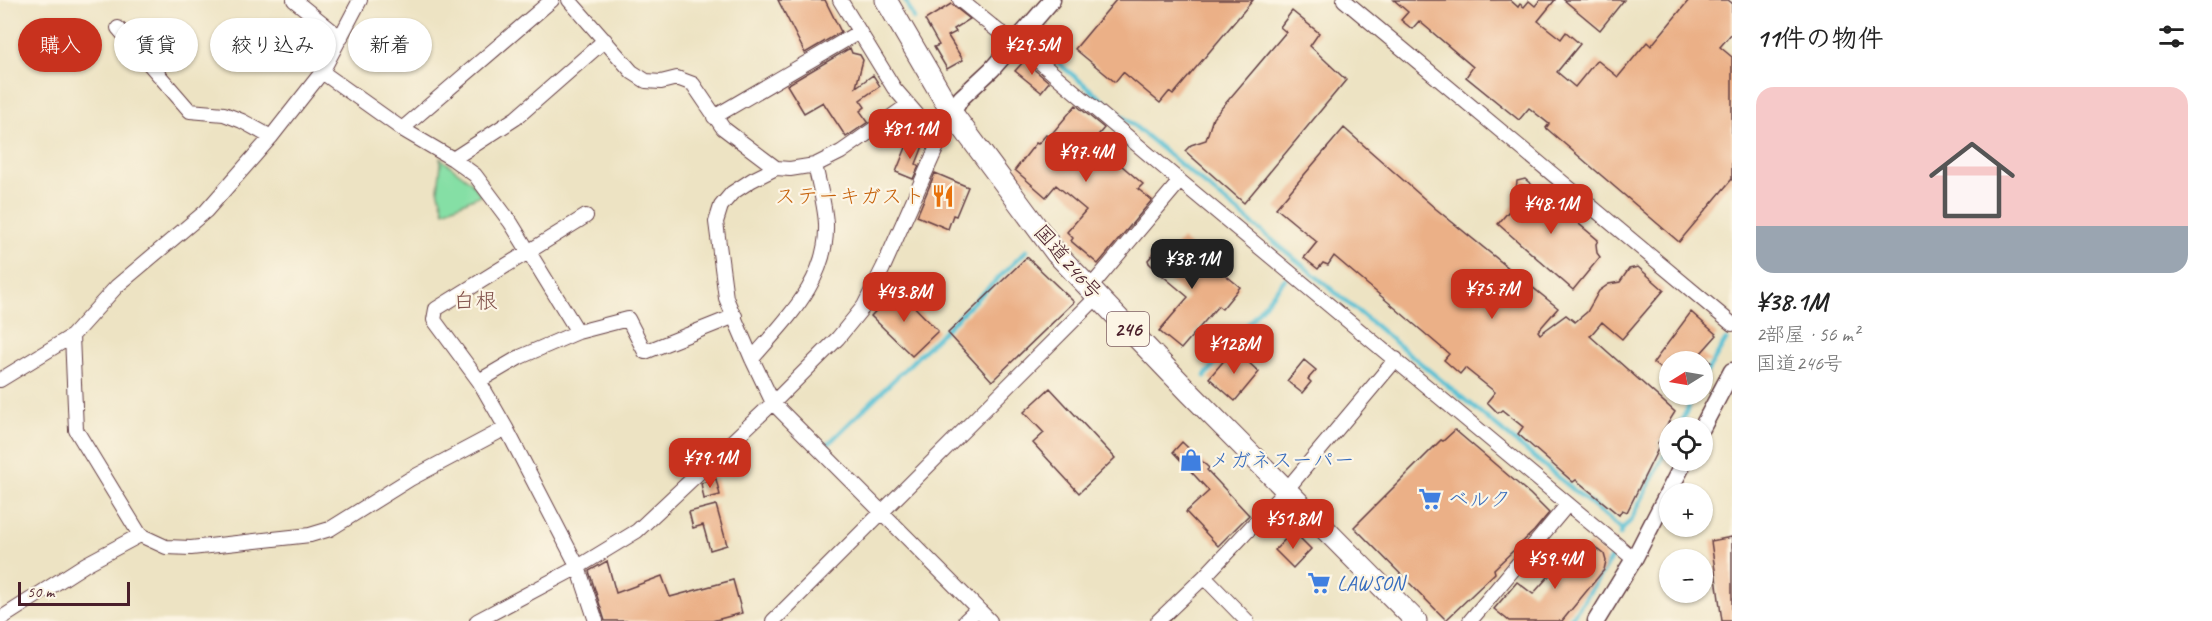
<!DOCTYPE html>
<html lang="ja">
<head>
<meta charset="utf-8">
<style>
  body { margin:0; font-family:Caveat,"Klee One",sans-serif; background:#f6f6f6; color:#222; height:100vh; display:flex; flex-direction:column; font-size:22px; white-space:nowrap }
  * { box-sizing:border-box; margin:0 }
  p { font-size:20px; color:#767676 }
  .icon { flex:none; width:33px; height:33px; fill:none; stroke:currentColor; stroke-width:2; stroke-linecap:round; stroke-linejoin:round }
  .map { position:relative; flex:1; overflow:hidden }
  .drawer { display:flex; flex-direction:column; background:#fff; width:480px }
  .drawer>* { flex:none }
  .top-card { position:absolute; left:18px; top:18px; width:570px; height:54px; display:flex; gap:12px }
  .needle { width:39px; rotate:259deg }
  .tools { position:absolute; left:1659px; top:351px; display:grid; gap:12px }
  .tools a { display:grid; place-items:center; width:54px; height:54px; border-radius:50%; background:#fff; box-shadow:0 2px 4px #0004; font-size:30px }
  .scale { position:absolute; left:18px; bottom:15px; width:112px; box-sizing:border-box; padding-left:6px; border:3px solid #4a1f2b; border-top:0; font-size:16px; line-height:21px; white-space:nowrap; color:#4a1f2b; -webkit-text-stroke:4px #fcf5e5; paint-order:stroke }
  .price { position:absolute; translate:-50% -51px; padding:0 14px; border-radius:12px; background:#c8321e; color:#fff; font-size:20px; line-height:39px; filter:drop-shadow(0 2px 3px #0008) }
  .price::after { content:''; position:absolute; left:50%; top:36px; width:18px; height:14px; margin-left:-9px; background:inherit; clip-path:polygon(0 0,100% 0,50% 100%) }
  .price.on { background:#222; color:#fff }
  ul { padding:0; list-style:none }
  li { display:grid; align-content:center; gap:12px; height:318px; padding:0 24px }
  li span { display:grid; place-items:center; height:186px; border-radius:18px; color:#555 }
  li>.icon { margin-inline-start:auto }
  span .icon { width:108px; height:108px; fill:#fffc; stroke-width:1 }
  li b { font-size:26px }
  h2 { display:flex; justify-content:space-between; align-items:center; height:72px; padding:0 24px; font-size:26px }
  .pill { padding:0 21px; border-radius:27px; background:#fff; box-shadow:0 2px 4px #0004; font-size:21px; line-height:54px }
  .pill.on { background:#c8321e; color:#fff }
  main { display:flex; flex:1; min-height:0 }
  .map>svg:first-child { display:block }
</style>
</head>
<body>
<main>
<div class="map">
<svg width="1732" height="621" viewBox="0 0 1732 621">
  <rect width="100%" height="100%" fill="#fcf5e5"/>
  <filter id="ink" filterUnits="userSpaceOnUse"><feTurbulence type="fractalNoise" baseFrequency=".0167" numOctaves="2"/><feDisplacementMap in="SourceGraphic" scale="12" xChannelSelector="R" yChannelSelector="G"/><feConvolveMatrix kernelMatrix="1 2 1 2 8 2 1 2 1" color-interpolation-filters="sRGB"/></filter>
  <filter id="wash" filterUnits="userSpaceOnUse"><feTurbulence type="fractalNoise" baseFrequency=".008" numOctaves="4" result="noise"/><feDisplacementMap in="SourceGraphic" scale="24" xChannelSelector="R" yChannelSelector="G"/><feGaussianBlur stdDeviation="1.35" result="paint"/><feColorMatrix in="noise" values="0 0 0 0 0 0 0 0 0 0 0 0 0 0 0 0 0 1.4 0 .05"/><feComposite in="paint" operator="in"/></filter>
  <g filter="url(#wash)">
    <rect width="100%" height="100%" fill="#ede3c3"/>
    <!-- green -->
    <path fill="#85dfa5" stroke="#687f68" stroke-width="1.5" d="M440,158l30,23 11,14 -37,16 -6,-22 3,-25z"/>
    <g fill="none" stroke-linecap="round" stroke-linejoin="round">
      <!-- stream -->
      <path stroke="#57c0d4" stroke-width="4.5" d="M905,0l9,19
        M1039,47l583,483
        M1205,376l80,-97
        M1702,380l24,-40
        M1678,428l17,-34
        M829,443l198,-193
        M1620,535l2,-5 9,-10 39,-76
        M1569,621l16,-22 30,-47"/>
    </g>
    <g id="blocks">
      <!-- building -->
      <path fill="#ebb087" d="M778,0h47l16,32 -36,21z
        M1116,0h137l-80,95 -4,-3 -9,11 -37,-31 -8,10 -40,-33z
        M1394,0h116l8,7 2,-3 4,3 5,-6 6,5 5,-6h15l-17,21 23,18 5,-7 14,12 -23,28 18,15 22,-27 21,17 29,-35 4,4 38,-46h39l4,3v30l-12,14 12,10v122l-53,63 -133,-114 3,-4 -20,-16 -10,12 -53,-43 7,-10 -54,-46 -7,8 -11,-9 7,-8z
        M1564,0h60l-24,30z
        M951,4l19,15 -16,10 2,3 -8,4 15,24 -16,9 -13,-22 5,-2 -14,-25z
        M1292,11l27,22 -9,13 36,34 -102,123 -59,-52 6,-6 15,-5 7,-22 73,-86 -6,-5z
        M850,48l2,5 8,2 3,5 -7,27 17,-12 7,11 -20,14 5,7 -5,4 8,11 -22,15 -23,-35 -19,11 -17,-28z
        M1024,61l25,21 -8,10 -26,-21z
        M1076,105l28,23 -15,18 21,18 4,-5 29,25 -5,5 14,11 -54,64 -27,-23 2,-3 -6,-6 19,-22 -30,-25 -10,12 -31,-27 21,-27 2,1 8,-9 3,2z
        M1344,128l92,81 122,99 -20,23 2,3 26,-19 9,7 12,-10 12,-21 10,-7 11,-2 9,-13 9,-2 26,23 -42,49 -20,-17 -12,14 85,76 -12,19 2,3 -7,9 2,2 -33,67 -5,-2 -3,5 -43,-35 -3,2 -55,-48 5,-7 -21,-17 -4,3 -11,-11 8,-10 -30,-24 -5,6 -16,-14 5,-6 -115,-98 -6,9 -5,-2 -5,6 -14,-11 13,-16 -41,-34z
        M909,140l14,6 -7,18 3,2 -6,13 -17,-7z
        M935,173l33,14 -12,29 -3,-1 -5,14 -31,-13z
        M1525,179l73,61 -2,4 1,9 3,4 -27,33 -75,-66 16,-19 3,-24z
        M1182,239l58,48 -18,22 -4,-3 -37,43 -22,-18 29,-34 -31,-26 -8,-8 -1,-3 7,-8 10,8z
        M1027,257l47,45 -82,79 -44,-48z
        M897,289l41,42 -26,25 -41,-40z
        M1691,312l26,23 -16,18 10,9h-41v14l-17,-13z
        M1234,349l25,23 -24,29 -26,-23z
        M1304,360l12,10 -8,9 3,3 -9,11 -15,-12z
        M1050,388l65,70 -36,35 -46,-50 11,-10 -20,-21z
        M1455,430l75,64 19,19 -15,18 -40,38 1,4 -49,47 -92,-93 87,-87 2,1z
        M1182,442l27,26 -2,2 42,45 -31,31 -32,-34 23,-21 -36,-39z
        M716,479l4,16 -16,4 -3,-16z
        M716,505l11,40 -17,5 -7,-25 -10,3 -4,-16z
        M1293,531l18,18 -18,19 -18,-18z
        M1732,537v84h-10l-11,-80z
        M1590,543l14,11 2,7 -2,9 -42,51h-53l-15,-12 23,-27 16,12 39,-44 8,6z
        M607,561l9,32 46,-17 8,21 63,-17 9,33 -30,8h-107l-16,-50z"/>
    </g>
  </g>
  <g filter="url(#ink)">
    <use href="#blocks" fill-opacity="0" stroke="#623c42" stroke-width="1.5"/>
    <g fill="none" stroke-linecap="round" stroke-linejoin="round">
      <!-- minor casing -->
      <g stroke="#623c42" stroke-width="16">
        <path id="minor" d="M294,0l47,38
          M569,0l63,72 14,9 15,1 16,-4 16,6 30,44 53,40
          M840,0l54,88 45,52
          M960,0l38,31 18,11 164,139 454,378
          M1344,0l388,324
          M118,28l72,83 34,3 18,7 29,16
          M322,72l80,57 51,30 22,16 36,48 67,109
          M908,105l-67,47 -26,13 -25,4 -14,-1 -24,12 -20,13 -11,13 -5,16 10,76 26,61 21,44 217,218
          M714,117l145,-85
          M402,129l150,-129
          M453,159l63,-41 89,-78
          M586,216l-150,93 -2,11 45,61 27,47 72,139 18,54
          M1089,289l91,-108
          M72,336l4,94 64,105 26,12 25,1 119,-13 20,-6 80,-50 96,-51
          M752,359c34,-40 76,-78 74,-135 -1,-19 -7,-40 -11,-59
          M0,380l72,-44 45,-50 89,-75 65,-74 51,-65 38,-72
          M479,381l41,-24 58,-25 50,-13 17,33 90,-36
          M1204,577l43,44
          M0,619l86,-55 54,-29
          M477,621l101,-54 59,-36 136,-128 65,-65 26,-32 19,-38 69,-155
          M773,621l324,-324
          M965,621l13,-12
          M1158,621l46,-44 83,-88 109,-130
          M1470,621l98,-117"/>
      </g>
      <!-- tertiary casing -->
      <g stroke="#623c42" stroke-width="19">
        <path id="tertiary" d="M952,113l9,-15 31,-29 60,-69
          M1702,428l30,-57
          M1596,621l38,-62 51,-99"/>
      </g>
      <!-- trunk casing -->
      <g stroke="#623c42" stroke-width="23">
        <path id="trunk" d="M886,0l66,113 104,140 134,140 226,228"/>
      </g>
      <!-- minor -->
      <use href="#minor" stroke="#fff" stroke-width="14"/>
      <!-- tertiary -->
      <use href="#tertiary" stroke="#fff" stroke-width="16"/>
      <!-- trunk -->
      <use href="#trunk" stroke="#fff" stroke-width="21"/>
    </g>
  </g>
  <!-- icons -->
  <defs>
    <g id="restaurant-bare" transform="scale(1.8)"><path d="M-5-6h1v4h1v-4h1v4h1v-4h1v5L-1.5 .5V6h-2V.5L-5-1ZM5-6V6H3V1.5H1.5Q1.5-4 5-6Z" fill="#e8710a" stroke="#fcf5e5" stroke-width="2.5" paint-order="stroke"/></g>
    <g id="shop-bare" transform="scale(1.8)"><path d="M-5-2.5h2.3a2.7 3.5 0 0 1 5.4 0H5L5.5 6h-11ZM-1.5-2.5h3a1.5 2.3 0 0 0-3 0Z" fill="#3f7fe0" stroke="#fcf5e5" stroke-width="2.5" paint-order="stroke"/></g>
    <g id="supermarket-bare" transform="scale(1.8)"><path d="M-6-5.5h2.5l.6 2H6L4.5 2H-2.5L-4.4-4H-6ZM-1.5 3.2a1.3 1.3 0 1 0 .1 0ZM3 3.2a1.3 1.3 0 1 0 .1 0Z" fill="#3f7fe0" stroke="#fcf5e5" stroke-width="2.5" paint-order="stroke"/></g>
  </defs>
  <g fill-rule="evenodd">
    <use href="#restaurant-bare" x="943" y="196"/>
    <use href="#shop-bare" x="1191" y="460"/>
    <use href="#supermarket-bare" x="1430" y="499"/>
    <use href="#supermarket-bare" x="1319" y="583"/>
  </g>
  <g text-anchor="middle" stroke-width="4.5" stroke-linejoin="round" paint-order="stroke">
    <!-- shield labels -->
    <rect fill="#fcf5e5" stroke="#7f5f63" stroke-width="1.5" x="1107" y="312" width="42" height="34" rx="4.5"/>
    <g font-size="20" font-weight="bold" fill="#4a1f2b">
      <text x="1128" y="336">246</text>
    </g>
    <!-- food labels -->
    <g font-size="21" fill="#c56008" stroke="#fcf5e5" text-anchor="end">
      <text x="925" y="203">ステーキガスト</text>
    </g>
    <!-- street labels -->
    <g font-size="21" fill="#4a1f2b" stroke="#fcf5e5">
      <text transform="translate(1068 262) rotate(49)" y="7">国道246号</text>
    </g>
    <!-- shop labels -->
    <g font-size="21" fill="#366cbe" stroke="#fcf5e5" text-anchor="start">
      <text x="1209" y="467">メガネスーパー</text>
      <text x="1448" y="506">ベルク</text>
      <text x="1337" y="590">LAWSON</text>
    </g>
    <!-- neighbourhood labels -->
    <g font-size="22" fill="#82524b" stroke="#fcf5e5">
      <text x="475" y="308">白根</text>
    </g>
  </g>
</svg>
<div class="tools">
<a><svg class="needle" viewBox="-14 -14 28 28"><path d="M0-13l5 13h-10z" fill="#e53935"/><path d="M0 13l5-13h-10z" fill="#767676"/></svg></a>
<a><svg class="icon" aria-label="locate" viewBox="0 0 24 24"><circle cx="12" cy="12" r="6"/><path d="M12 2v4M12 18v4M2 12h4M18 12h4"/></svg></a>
<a>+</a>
<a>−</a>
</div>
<div class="scale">50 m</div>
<b class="price" style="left:1032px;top:76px">¥29.5M</b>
<b class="price" style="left:910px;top:160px">¥81.1M</b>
<b class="price" style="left:1086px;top:183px">¥97.4M</b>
<b class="price" style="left:1551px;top:235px">¥48.1M</b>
<b class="price on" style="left:1192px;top:290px">¥38.1M</b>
<b class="price" style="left:1492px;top:320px">¥75.7M</b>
<b class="price" style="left:904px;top:323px">¥43.8M</b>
<b class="price" style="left:1234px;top:375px">¥128M</b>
<b class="price" style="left:710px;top:489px">¥79.1M</b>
<b class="price" style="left:1293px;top:550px">¥51.8M</b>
<b class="price" style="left:1555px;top:590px">¥59.4M</b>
<div class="top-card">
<a class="pill on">購入</a>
<a class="pill">賃貸</a>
<a class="pill">絞り込み</a>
<a class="pill">新着</a>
</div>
</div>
<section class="drawer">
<h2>11件の物件<svg class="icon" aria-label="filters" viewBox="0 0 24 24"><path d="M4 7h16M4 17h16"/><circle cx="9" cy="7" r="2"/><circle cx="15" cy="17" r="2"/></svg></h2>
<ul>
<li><span style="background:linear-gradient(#f6c9c9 75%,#9aa5b1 0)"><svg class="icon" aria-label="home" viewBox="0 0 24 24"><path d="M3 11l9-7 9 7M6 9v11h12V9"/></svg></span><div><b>¥38.1M</b><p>2部屋 · 56 m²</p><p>国道246号</p></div></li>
</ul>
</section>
</main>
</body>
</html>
